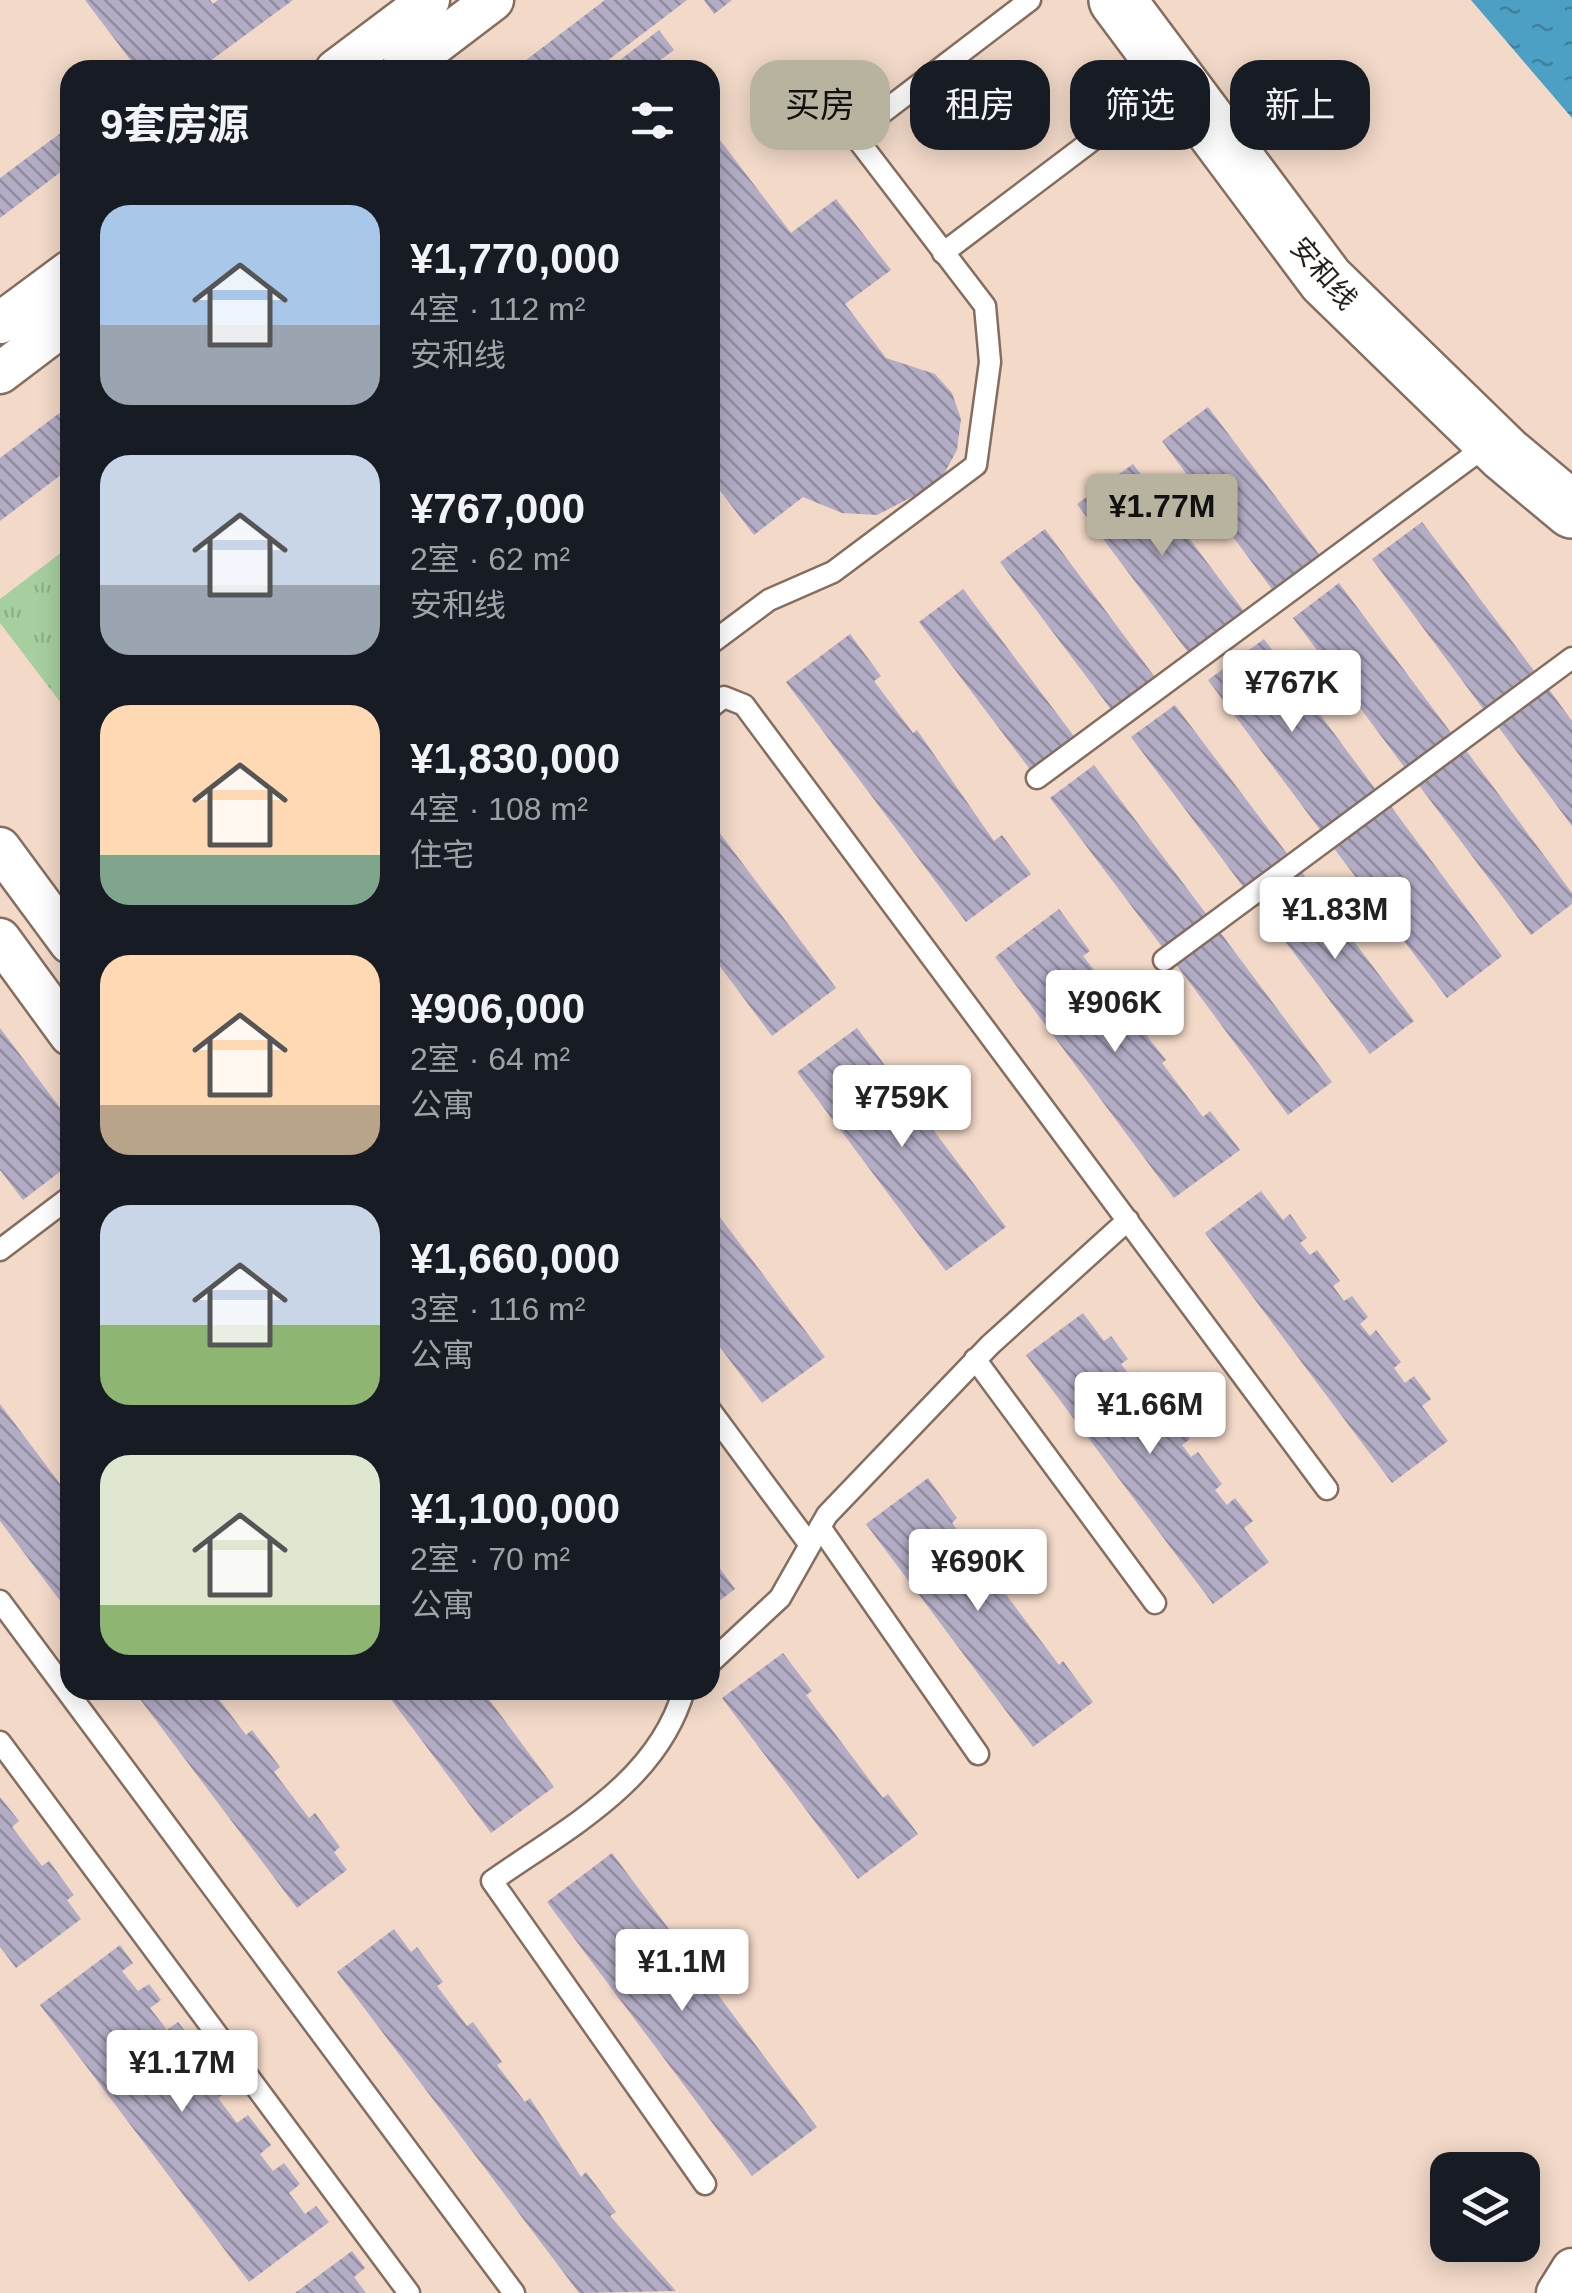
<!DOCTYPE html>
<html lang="zh">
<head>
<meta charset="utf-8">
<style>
  body { margin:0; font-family:Helvetica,"Noto Sans SC",sans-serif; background:#242831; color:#f1f3f6; height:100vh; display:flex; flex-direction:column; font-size:38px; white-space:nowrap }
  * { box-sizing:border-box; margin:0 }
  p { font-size:32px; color:#9ea1a6 }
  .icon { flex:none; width:55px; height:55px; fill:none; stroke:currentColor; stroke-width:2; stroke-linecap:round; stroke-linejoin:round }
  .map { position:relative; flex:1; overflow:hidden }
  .sheet { position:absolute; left:60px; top:60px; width:660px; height:1640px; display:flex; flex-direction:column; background:#171b24; border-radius:30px; box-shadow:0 5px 25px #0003 }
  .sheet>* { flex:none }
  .top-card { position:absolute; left:750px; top:60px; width:670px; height:90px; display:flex; gap:20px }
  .buttons { position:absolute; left:1430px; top:2152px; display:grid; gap:20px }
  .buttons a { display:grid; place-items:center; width:110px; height:110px; border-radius:20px; background:#171b24; box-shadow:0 5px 25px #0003; font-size:50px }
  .price { position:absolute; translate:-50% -85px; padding:0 22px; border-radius:10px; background:#fff; color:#222; font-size:32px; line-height:65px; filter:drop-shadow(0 2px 5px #0008) }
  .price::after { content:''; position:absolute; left:50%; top:60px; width:30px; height:22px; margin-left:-15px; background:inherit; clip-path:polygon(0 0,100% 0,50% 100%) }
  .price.on { background:#b7b39e; color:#111 }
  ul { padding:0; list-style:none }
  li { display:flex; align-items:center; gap:30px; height:250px; padding:0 40px }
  li span { display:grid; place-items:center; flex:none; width:280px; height:200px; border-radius:30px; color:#555 }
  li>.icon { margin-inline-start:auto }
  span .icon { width:120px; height:120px; fill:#fffc; stroke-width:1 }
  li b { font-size:42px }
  h2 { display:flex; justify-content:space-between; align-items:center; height:120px; padding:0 40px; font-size:42px }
  .chip { padding:0 35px; border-radius:30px; background:#171b24; box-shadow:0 5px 25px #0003; font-size:35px; line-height:90px }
  .chip.on { background:#b7b39e; color:#111 }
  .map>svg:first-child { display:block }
</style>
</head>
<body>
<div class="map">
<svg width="1572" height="2293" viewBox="0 0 1572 2293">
  <defs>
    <pattern id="grass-tufts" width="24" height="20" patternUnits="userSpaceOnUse" patternTransform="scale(2.5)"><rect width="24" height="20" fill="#a6cfa0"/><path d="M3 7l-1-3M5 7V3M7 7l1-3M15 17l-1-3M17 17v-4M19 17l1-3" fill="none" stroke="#8fb189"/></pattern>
    <pattern id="water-ripples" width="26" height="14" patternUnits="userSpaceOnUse" patternTransform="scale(2.5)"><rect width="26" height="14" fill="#4ba0c3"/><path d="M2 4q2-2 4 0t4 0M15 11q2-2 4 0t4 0" fill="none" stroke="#3e829d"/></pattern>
    <pattern id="building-back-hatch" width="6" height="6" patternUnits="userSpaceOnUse" patternTransform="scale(2.5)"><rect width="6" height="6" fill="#b3acc5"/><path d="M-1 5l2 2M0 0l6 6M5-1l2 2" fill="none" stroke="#918b9f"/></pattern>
  </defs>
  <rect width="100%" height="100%" fill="#f2d9c8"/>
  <!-- grass -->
  <path fill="url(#grass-tufts)" d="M70,546v169l-70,-92v-24z"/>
  <!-- water -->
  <path fill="url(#water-ripples)" d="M1471,0h101v118z"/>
  <!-- building -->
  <path fill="url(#building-back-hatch)" d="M85,0h125l3,4 5,-4h75l-95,70h-60z
    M605,0h82l-92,70h-82z
    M704,0h28l-18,14z
    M659,30l15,20 -15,11 7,9h-59z
    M70,126v39l-70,53v-40z
    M710,127l81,106 45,-34 55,71 -46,34 41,54 49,16 17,19 9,26 -4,31 -18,33 -62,32 -35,-2 -39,-16 -49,38 -40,-52 -4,3z
    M70,405v63l-70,53v-63z
    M1208,407l113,150 -47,35 -112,-151z
    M1133,464l113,150 -56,41 -113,-151z
    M1422,522l113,150 -51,38 -112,-151z
    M1045,529l112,151 -44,32 -113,-150z
    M1339,583l113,151 -47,34 -112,-150z
    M963,589l113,150 -44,33 -113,-150z
    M850,634l31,42 -7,5 39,52 4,-3 77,111 8,-6 29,39 -65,48 -180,-240z
    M1264,639l112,151 -55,41 -113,-151z
    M1548,688l24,33v105l-75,-101z
    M1175,705l113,150 -44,33 -113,-151z
    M1465,749l107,144v11l-41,31 -113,-151z
    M1094,765l113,150 -44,33 -113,-150z
    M1390,805l112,151 -55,42 -114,-151z
    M710,820l126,168 -64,48 -62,-83z
    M1301,871l113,150 -44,33 -113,-150z
    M1059,909l31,42 -7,5 83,104 -4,3 41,54 7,-6 30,39 -66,48 -179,-241z
    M1220,932l112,150 -44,33 -112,-151z
    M0,1028l70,93v43l-47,36 -23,-30z
    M857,1028l149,199 -60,44 -149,-199z
    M1261,1191l22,29 7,-6 17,24 -7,5 10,12 7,-5 23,31 -7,5 11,15 8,-5 16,21 -8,7 10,12 6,-6 25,32 -7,6 11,15 9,-7 17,23 -9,7 26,35 -56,42 -187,-250z
    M710,1204l115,153 -63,46 -52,-69z
    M1083,1313l21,28 7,-5 17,23 -7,5 10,13 7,-6 24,32 -8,5 11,15 8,-6 17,22 -8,6 9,12 7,-5 24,32 -7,6 12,15 8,-7 18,23 -9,7 25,34 -56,42 -187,-249z
    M0,1404l70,93v117l-70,-93z
    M928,1478l29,40 -5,5 107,142 4,-4 30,41 -60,45 -167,-223z
    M710,1555l25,34 -25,19z
    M783,1653l29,38 -6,4 77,103 5,-4 30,40 -60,45 -136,-181z
    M133,1690h89l-4,8 28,37 6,-5 28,37 -6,5 35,46 6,-5 25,34 -6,5 13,18 -50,38z
    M384,1690h98l72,97 -63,46z
    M0,1797l19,24 -7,6 30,39 7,-5 25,34 -7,5 14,19 -65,49 -16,-21z
    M612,1853l205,274 -65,49 -205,-274z
    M394,1929l17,23 6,-5 26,35 -6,4 30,40 6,-4 29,40 -5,3 28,37 5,-4 51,79 5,-5 30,40 -6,4 66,75 -97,2 -242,-321z
    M120,1945l13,18 -11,8 16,20 11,-7 12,16 -11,8 17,22 11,-8 24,31 -12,9 13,17 11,-9 15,20 -11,8 19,25 11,-8 23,30 -11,9 13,17 11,-8 16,21 -11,9 16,21 11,-8 13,16 -80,60 -209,-277z
    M352,2251l13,17 -11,9 12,16h-71z"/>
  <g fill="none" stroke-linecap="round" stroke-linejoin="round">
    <!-- service casing -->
    <g stroke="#856e5f" stroke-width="25">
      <path id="service" d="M853,135l177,-135
        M943,253l229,-173
        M710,644l59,-44 64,-28 143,-107 14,-103 -5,-56 -173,-226
        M710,708l14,-11 20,8 583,784
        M1037,778l453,-335
        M1164,960l408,-302
        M0,1250l70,-53
        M975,1359l180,244
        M710,1410l100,135
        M820,1527l158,227
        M0,1601l514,692
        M710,1663l70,-65 47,-83 163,-170 138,-125
        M684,1690c-27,93 -117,138 -192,191l213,303
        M0,1742l409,551"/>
    </g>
    <!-- minor casing -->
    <g stroke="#856e5f" stroke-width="45">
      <path id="minor" d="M336,70l93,-70
        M401,70l92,-70
        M0,323l70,-52
        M0,373l70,-53
        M0,848l70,95
        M0,939l70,96
        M1557,2293l15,-24"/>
    </g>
    <!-- secondary casing -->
    <g stroke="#856e5f" stroke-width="60">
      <path id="secondary" d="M1117,0l209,280 179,174 67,56"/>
    </g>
    <!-- service -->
    <use href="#service" stroke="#fff" stroke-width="20"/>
    <!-- minor -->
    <use href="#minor" stroke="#fff" stroke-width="40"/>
    <!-- secondary -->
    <use href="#secondary" stroke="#fff" stroke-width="55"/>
  </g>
  <g text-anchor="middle" stroke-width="8" stroke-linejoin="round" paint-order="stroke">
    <!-- street labels -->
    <g font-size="28" fill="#261d17" stroke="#fff">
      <text transform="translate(1324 273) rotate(49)" y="10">安和线</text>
    </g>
  </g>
</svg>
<div class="buttons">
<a><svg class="icon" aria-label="layers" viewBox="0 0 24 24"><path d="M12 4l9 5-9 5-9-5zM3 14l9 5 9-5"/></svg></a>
</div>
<b class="price on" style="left:1162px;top:559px">¥1.77M</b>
<b class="price" style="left:1292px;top:735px">¥767K</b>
<b class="price" style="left:1335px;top:962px">¥1.83M</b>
<b class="price" style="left:1115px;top:1055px">¥906K</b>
<b class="price" style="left:902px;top:1150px">¥759K</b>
<b class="price" style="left:1150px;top:1457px">¥1.66M</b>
<b class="price" style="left:978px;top:1614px">¥690K</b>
<b class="price" style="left:682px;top:2014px">¥1.1M</b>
<b class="price" style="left:182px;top:2115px">¥1.17M</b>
<div class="top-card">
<a class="chip on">买房</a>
<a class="chip">租房</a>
<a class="chip">筛选</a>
<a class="chip">新上</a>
</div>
<section class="sheet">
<h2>9套房源<svg class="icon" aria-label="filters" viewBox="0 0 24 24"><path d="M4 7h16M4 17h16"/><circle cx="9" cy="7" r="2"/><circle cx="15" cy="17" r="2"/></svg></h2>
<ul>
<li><span style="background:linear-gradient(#a9c7e8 60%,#9aa5b1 0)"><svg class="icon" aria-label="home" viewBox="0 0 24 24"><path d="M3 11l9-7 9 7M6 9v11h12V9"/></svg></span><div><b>¥1,770,000</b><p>4室 · 112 m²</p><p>安和线</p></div></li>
<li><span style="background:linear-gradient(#c9d6e8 65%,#9aa5b1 0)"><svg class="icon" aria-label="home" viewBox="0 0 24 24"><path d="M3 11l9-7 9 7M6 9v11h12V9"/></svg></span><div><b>¥767,000</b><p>2室 · 62 m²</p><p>安和线</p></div></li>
<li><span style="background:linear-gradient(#ffd9b3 75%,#7fa58c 0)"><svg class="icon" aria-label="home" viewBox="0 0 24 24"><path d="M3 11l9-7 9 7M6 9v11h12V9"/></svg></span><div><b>¥1,830,000</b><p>4室 · 108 m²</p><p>住宅</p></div></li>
<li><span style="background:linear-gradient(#ffd9b3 75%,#b9a48a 0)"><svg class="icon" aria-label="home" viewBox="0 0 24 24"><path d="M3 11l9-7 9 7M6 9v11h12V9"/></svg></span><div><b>¥906,000</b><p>2室 · 64 m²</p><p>公寓</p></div></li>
<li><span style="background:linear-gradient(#c9d6e8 60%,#8fb573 0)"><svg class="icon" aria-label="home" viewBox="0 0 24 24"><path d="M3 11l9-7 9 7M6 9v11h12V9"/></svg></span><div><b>¥1,660,000</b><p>3室 · 116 m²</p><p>公寓</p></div></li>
<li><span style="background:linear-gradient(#dfe7d0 75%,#8fb573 0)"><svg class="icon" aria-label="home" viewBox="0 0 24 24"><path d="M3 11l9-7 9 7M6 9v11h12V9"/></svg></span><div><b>¥1,100,000</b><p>2室 · 70 m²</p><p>公寓</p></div></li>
</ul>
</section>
</div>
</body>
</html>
